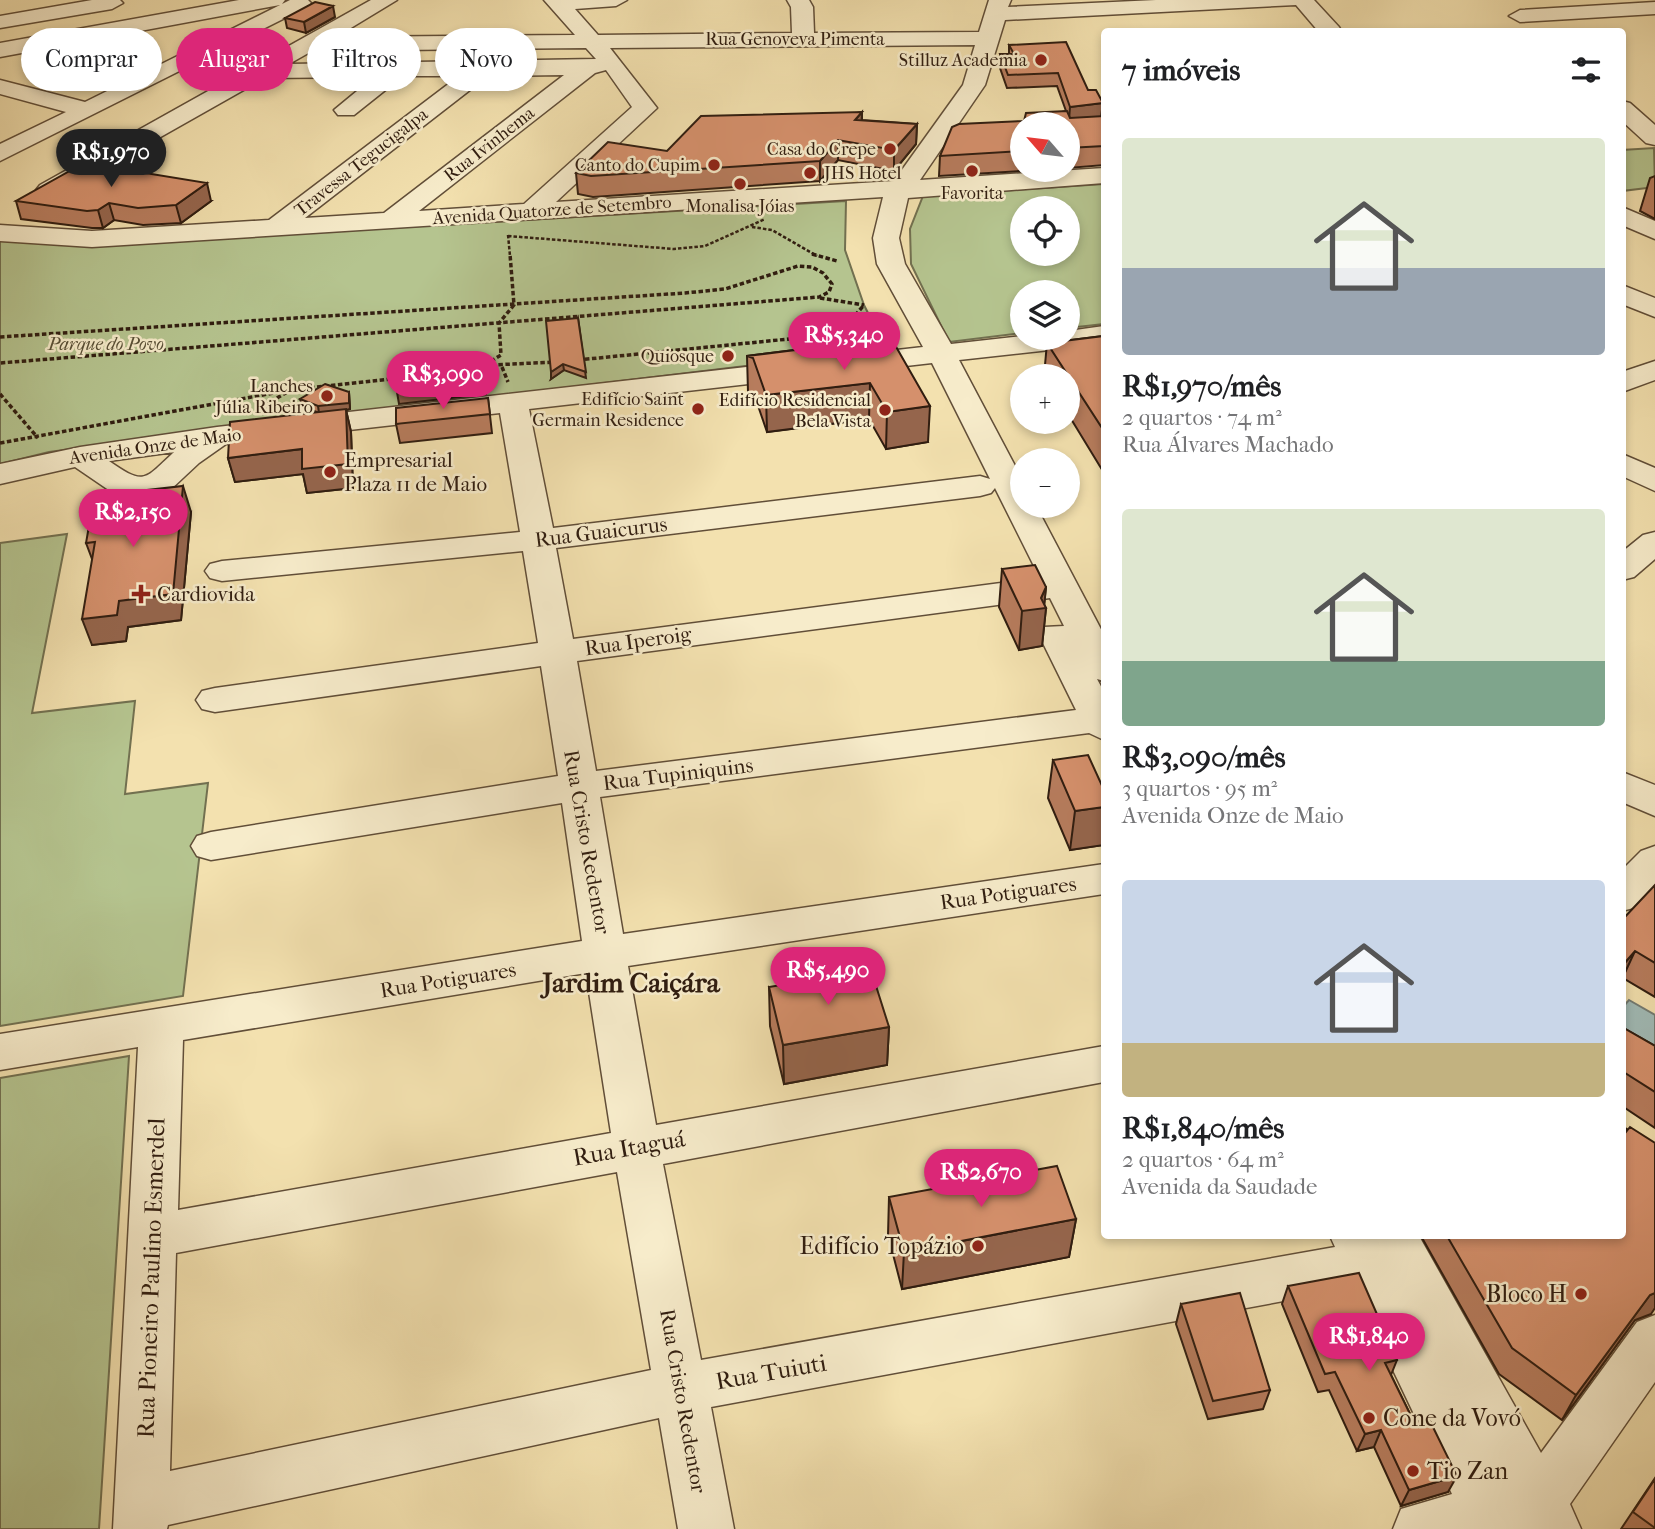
<!DOCTYPE html>
<html lang="pt">
<head>
<meta charset="utf-8">
<style>
  body { margin:0; font-family:"IM FELL French Canon",serif; background:#f2f2f2; color:#202124; height:100vh; display:flex; flex-direction:column; font-size:26px; white-space:nowrap }
  * { box-sizing:border-box; margin:0 }
  p { font-size:23px; color:#757577 }
  .icon { flex:none; width:38px; height:38px; fill:none; stroke:currentColor; stroke-width:2; stroke-linecap:round; stroke-linejoin:round }
  .map { position:relative; flex:1; overflow:hidden }
  .drawer { position:absolute; left:1101px; top:28px; width:525px; height:1211px; display:flex; flex-direction:column; background:#fff; border-radius:7px; box-shadow:0 4px 10px #0003 }
  .drawer>* { flex:none }
  .top-card { position:absolute; left:21px; top:28px; width:665px; height:63px; display:flex; gap:14px }
  .needle { width:46px; rotate:298deg }
  .buttons { position:absolute; left:1010px; top:112px; display:grid; gap:14px }
  .buttons a { display:grid; place-items:center; width:70px; height:70px; border-radius:50%; background:#fff; box-shadow:0 4px 10px #0003; font-size:35px }
  .price { position:absolute; translate:-50% -60px; padding:0 16px; border-radius:24px; background:#db2777; color:#fff; font-size:23px; line-height:46px; filter:drop-shadow(0 2px 4px #0008) }
  .price::after { content:''; position:absolute; left:50%; top:42px; width:21px; height:16px; margin-left:-10px; background:inherit; clip-path:polygon(0 0,100% 0,50% 100%) }
  .price.current { background:#222; color:#fff }
  ul { padding:0; list-style:none }
  li { display:grid; align-content:center; gap:14px; height:371px; padding:0 21px }
  li span { display:grid; place-items:center; height:217px; border-radius:7px; color:#555 }
  li>.icon { margin-inline-start:auto }
  span .icon { width:126px; height:126px; fill:#fffc; stroke-width:1 }
  li b { font-size:30px }
  h2 { display:flex; justify-content:space-between; align-items:center; height:84px; padding:0 21px; font-size:30px }
  .pill { padding:0 24px; border-radius:32px; background:#fff; box-shadow:0 4px 10px #0003; font-size:24px; line-height:63px }
  .pill.current { background:#db2777; color:#fff }
  .map>svg:first-child { display:block }
</style>
</head>
<body>
<div class="map">
<svg width="1655" height="1529" viewBox="0 0 1655 1529">
  <rect width="100%" height="100%" fill="#f3e1af"/>
  <filter id="stains"><feTurbulence type="fractalNoise" baseFrequency=".00286" numOctaves="4"/><feColorMatrix values="0 0 0 0 .2 0 0 0 0 .09 0 0 0 0 .02 0 0 0 .5 -.17"/></filter>
  <radialGradient id="worn" r=".72"><stop offset=".6" stop-color="#630" stop-opacity="0"/><stop offset="1" stop-color="#630" stop-opacity=".3"/></radialGradient>
  <!-- green -->
  <path fill="#b5c48f" stroke="#727050" stroke-width="2" fill-rule="evenodd" d="M1654,148l1,39 -33,4v-41z
    M1104,184v140l-36,4v-36h-46v41l-73,9 -38,-78 -1,-35 13,-33zM1022,208h46v46h-46z
    M846,201l-1,49 19,55 22,44 -658,79 -179,24 -49,12v-225l102,6z
    M67,534l-35,179 103,-12 -10,93 83,-11 -25,213 -183,30v-483z
    M129,1056l-30,473h-99v-451z"/>
  <!-- water -->
  <path fill="#a1bbb7" stroke="#747c74" stroke-width="2" d="M1629,1000l26,15v59l-33,-20v-46z"/>
  <g fill="none" stroke-linecap="round" stroke-linejoin="round">
    <!-- minor casing -->
    <g stroke="#614e38" stroke-width="3">
      <path id="minor" d="M92,0h28l3,3 -11,6 -112,19v-12z
        M239,0h46l-3,4 8,-4h18l3,3 -4,4 -307,154v-17l66,-32 -66,-18v-14l85,22 195,-97 -280,52v-14z
        M371,0h26l-61,37 239,-2 -31,-35h83l-11,6 -41,3 23,26 194,-2 -1,-26 -4,-7h22l4,7 1,26 165,-1 10,-32h22l-3,7 148,-7h158l25,27 3,5h-23l-23,-27 -291,15 -20,65 -65,95 184,-12v15l-196,15 -9,40 6,26 46,80 71,-8 46,2v-7l36,-5v18l-145,16 63,119v27h14l68,129v46l-7,-2 7,13v48l-15,-7 -489,64 23,137 481,-70v30l-476,72 28,159 448,-79v36l-441,82 38,196 634,-113 -5,-11h89l122,217 96,-131 18,-7v67l-85,122 11,25h-188l8,-20 51,-15 -98,-206 -643,119 23,122h-56l-19,-111 -491,107 -1,4h-54l25,-482 -138,23v-36l582,-93 -20,-138 -351,57 -14,-4 -6,-10 6,-10 14,-4 347,-56 -17,-110 -326,46 -13,-3 -6,-9 6,-9 13,-3 323,-45 -15,-92 -301,30 -12,-3 -5,-7 5,-7 12,-3 298,-29 -20,-119 -274,31 -27,19 -31,29 -11,3 -30,3 -11,-3 -41,-28 -75,17v-20l80,-17 137,-20 706,-80 -46,-83 -4,-26 10,-41 -791,50 -92,-6v-16l92,6 177,-11 190,-144h-56l-49,39h-16l-4,-5 40,-33 -109,1 -207,117h-18l-4,-5 4,-5zM975,45l-12,40 -69,96 -338,21 101,-94 -47,-60zM586,48l10,11 -307,5 23,-13zM606,70l26,37 -108,97 -105,7 176,-138zM564,75l-180,138 -79,5 183,-142zM932,363l58,116 -10,-3 -427,52 -24,-119zM174,452c-30,28 -29,34 -65,9zM995,488l45,90 -467,61 -17,-91 424,-52 11,-3zM1050,598l14,28 -20,1 -5,8 37,75 -480,61 -19,-110zM586,973l25,160 -433,77 5,-170zM617,1172l34,198 -481,101 6,-218z
        M1655,2v12l-135,8 -11,-6 11,-6z
        M1622,101l8,2 25,22v20l-9,-2 -24,-22z
        M1622,207l33,14v18l-33,-14z
        M1622,285l33,13v19l-33,-13z
        M1655,361v19l-33,12v-20z
        M1622,454l33,14v23l-33,-15z
        M1655,532v27l-21,18 -12,3v-28l21,-17z
        M1622,772l33,13v31l-33,-14z
        M1655,846v41l-18,20 -15,4v-41l19,-19z"/>
    </g>
    <!-- path-far2 -->
    <path stroke="#301d10" stroke-width="2.5" stroke-dasharray="3.5 2" stroke-linecap="butt" d="M752,227l20,3 45,26
      M508,235l2,21
      M508,236l166,13 31,-3 60,-27"/>
    <!-- path-far1 -->
    <path stroke="#301d10" stroke-width="3.5" stroke-dasharray="4.5 2.5" stroke-linecap="butt" d="M812,254l25,7
      M820,298l44,7
      M0,337l685,-44 40,-4 73,-23 14,1 11,6 9,11 -3,8 -10,5 -819,66
      M578,360l261,-26 25,-29
      M485,365l16,-10 -2,-32 15,-18 -4,-51
      M502,367l6,15
      M478,369l13,-4 65,-3
      M0,394l38,44
      M259,409l28,-17
      M0,443l290,-53 110,-12"/>
    <!-- path -->
    <path stroke="#301d10" stroke-width="5" stroke-dasharray="7 4.5" stroke-linecap="butt" d="M1622,1128l9,5"/>
    <!-- minor -->
    <use href="#minor" fill="#f7eccb" fill-rule="evenodd"/>
  </g>
  <!-- wall -->
  <path fill="#b77c5d" stroke="#301d10" stroke-width="2" d="M335,17l-29,16 -19,-5 -2,-10z
    M1009,45l79,45 15,13 -2,13h3v50v-1l-36,3v-44h-46v46h15l-98,6 1,-20 84,-35 42,-10 -9,-25 -50,2 -7,-20v-14h9z
    M862,112v8l55,4 -1,20 -22,27 -56,-11 -18,21 -227,16 -15,-3 -2,-21 91,-22z
    M1655,176v43l-15,-8 10,-33z
    M16,201h195l-30,22 -38,2 -29,-5 -11,8h-11l-71,-9z
    M578,318l8,60 -22,-8 -13,9z
    M1104,336v137l-36,-59v-38h-24l3,-33z
    M891,338l37,104 -42,7 -17,-30 -102,13 -13,-38 -6,-2 -1,-36z
    M349,392l1,17 -4,1 5,22 2,56 -46,5 -4,-19 -68,8 -7,-24 89,-46 -15,-6 -2,-7z
    M488,398l4,35 -92,10 -4,-19z
    M191,512l-10,108 -53,7 -2,14 -34,4v-86l-6,-16z
    M1002,569l44,18 -2,18 2,3 -4,38 -23,4 -20,-43z
    M1053,760l51,30v55l-34,5 -22,-52z
    M1655,885v112l-32,-19z
    M769,987l120,40 -2,38 -103,19 -14,-58z
    M1622,1027l33,19v82l-33,-22z
    M889,1197l187,22 -7,38 -167,32 -14,-54z
    M1421,1236h201l29,78 -16,6 -73,100 -63,-46z
    M1288,1286l109,74 -6,15 57,117 -47,14 -27,-59 -17,4 -28,-61 -11,2 -36,-88z
    M1181,1304l89,86 -7,19 -55,10 -32,-95z
    M1655,1478v51h-34z"/>
  <!-- shaded-wall -->
  <path fill="#95654c" stroke="#301d10" stroke-width="2" d="M333,6l2,11 -29,16 -2,-11z
    M1103,103l-2,14 -32,3 1,-13z
    M862,112l-1,20 -6,-12z
    M917,124l-1,20 -22,27v-21z
    M838,140v20l-18,21v-20z
    M207,183l4,18 -30,22 -5,-18z
    M109,203l5,17 -11,8 -5,-18z
    M563,364l1,6 -13,9v-7z
    M485,382l1,12 -87,10 -2,-12z
    M870,383l-1,36 -102,13 -1,-37z
    M349,392l1,17 -4,1 5,22 2,56 -46,5 -4,-19 -68,8 -7,-24 74,-9 17,-36 -1,-7z
    M930,406l-2,36 -42,7 1,-37z
    M183,486l8,26 -10,108 -53,7 -2,14 -34,4 -10,-26 37,-18z
    M1046,587l-2,21h2l-4,38 -23,4 3,-39 19,-13z
    M1104,807v38l-34,5 5,-39z
    M1635,951l-13,28v-13z
    M889,1027l-2,38 -103,19 -1,-39z
    M1076,1219l-7,38 -167,32 2,-37z
    M1655,1293v15l-4,6 -16,6 -73,100 14,-25 74,-100z
    M1381,1430l-7,17 -17,4 8,-17z
    M1457,1476l-9,16 -47,14 8,-16z"/>
  <!-- building -->
  <path fill="#d5906c" stroke="#301d10" stroke-width="2" d="M315,2l18,4 -29,16 -19,-4z
    M1066,42l22,48h8l7,13 -33,4 -12,-34 -50,2 -8,-21h14l-5,-9z
    M1067,111l3,7 34,-2v30l-36,2v-24h-46v27l-82,5 12,-29 7,-3 65,-3 2,-8z
    M862,112l-7,8 62,4 -23,26 -56,-10 -18,21 -229,15 -15,-3 32,-31 59,9 34,-35z
    M84,163l123,20 -31,22 -38,3 -29,-5 -11,7 -11,1 -71,-10z
    M578,318l8,54 -23,-8 -12,8 -5,-51z
    M1104,336v95l-57,-88z
    M891,338l39,68 -43,6 -17,-29 -104,12 -13,-37 -6,-2z
    M481,363l4,19 -88,10 -1,-27 23,8 17,-9 7,4z
    M325,384l24,8v11l-31,3 -18,-7z
    M488,398l2,16 -94,10v-16z
    M346,409l2,55 -46,5v-20l-74,9 2,-36z
    M183,486l-10,108 -54,7 -2,14 -35,4 13,-77 -9,1 7,-40 36,-4 1,-7z
    M1035,565l11,22 -5,11 5,10 -24,3 -20,-42z
    M1088,755l16,35v17l-29,4 -22,-51z
    M1655,885v78l-20,-12 -13,15v-46z
    M871,970l18,57 -106,18 -14,-58z
    M1622,1027l33,19v46l-33,-21z
    M1630,1127l25,16v150l-5,2 -74,100 -64,-47 -65,-112h175v-99z
    M1057,1166l19,53 -172,33 -15,-55z
    M1359,1273l38,87 -12,3 29,59 15,-3 28,57 -48,14 -28,-60 -16,4 -30,-62 -10,2 -37,-88z
    M1240,1293l30,97 -57,11 -32,-97z
    M1655,1479v49l-22,-16z"/>
  <!-- markers -->
  <g fill="#8f2418" stroke="#f7eccb" stroke-width="2.5">
    <circle cx="1041" cy="60" r="7"/>
    <circle cx="890" cy="149" r="7"/>
    <circle cx="714" cy="165" r="7"/>
    <circle cx="972" cy="171" r="7"/>
    <circle cx="810" cy="173" r="7"/>
    <circle cx="740" cy="184" r="7"/>
    <circle cx="728" cy="356" r="7"/>
    <circle cx="327" cy="396" r="7"/>
    <circle cx="698" cy="409" r="7"/>
    <circle cx="885" cy="410" r="7"/>
    <circle cx="330" cy="472" r="7"/>
    <path d="M137.5 583.5h7v7h7v7h-7v7h-7v-7h-7v-7h7z"/>
    <circle cx="978" cy="1246" r="7"/>
    <circle cx="1581" cy="1294" r="7"/>
    <circle cx="1369" cy="1418" r="7"/>
    <circle cx="1413" cy="1471" r="7"/>
  </g>
  <g text-anchor="middle" stroke-width="5" stroke-linejoin="round" paint-order="stroke">
    <!-- far-street labels -->
    <g font-size="18" fill="#301d10" stroke="#f7eccb">
      <text x="795" y="45">Rua Genoveva Pimenta</text>
      <text transform="translate(489 144) rotate(-38)" y="6">Rua Ivinhema</text>
      <text transform="translate(361 162) rotate(-38)" y="6">Travessa Tegucigalpa</text>
      <text transform="translate(552 210) rotate(-4)" y="6">Avenida Quatorze de Setembro</text>
      <text transform="translate(155 446) rotate(-8)" y="6">Avenida Onze de Maio</text>
    </g>
    <!-- far-poi labels -->
    <g font-size="18" fill="#301d10" stroke="#f7eccb" text-anchor="end">
      <text x="1027" y="66">Stilluz Academia</text>
      <text x="876" y="155">Casa do Crepe</text>
      <text x="700" y="171">Canto do Cupim</text>
      <text x="824" y="179" text-anchor="start">JHS Hotel</text>
      <text x="972" y="199" text-anchor="middle">Favorita</text>
      <text x="740" y="212" text-anchor="middle">Monalisa Jóias</text>
      <text x="714" y="362">Quiosque</text>
      <text x="313" y="392">Lanches<tspan x="313" dy="21">Júlia Ribeiro</tspan></text>
      <text x="684" y="405">Edifício Saint<tspan x="684" dy="21">Germain Residence</tspan></text>
      <text x="871" y="406">Edifício Residencial<tspan x="871" dy="21">Bela Vista</tspan></text>
    </g>
    <!-- far-park labels -->
    <g font-size="18" font-style="italic" fill="#584f36" stroke="#f7eccb">
      <text x="106" y="350">Parque do Povo</text>
    </g>
    <!-- poi labels -->
    <g font-size="21" fill="#301d10" stroke="#f7eccb" text-anchor="start">
      <text x="344" y="467">Empresarial<tspan x="344" dy="24">Plaza 11 de Maio</tspan></text>
      <text x="157" y="601">Cardiovida</text>
    </g>
    <!-- street labels -->
    <g font-size="21" fill="#301d10" stroke="#f7eccb">
      <text transform="translate(601 532) rotate(-7)" y="7">Rua Guaicurus</text>
      <text transform="translate(638 641) rotate(-8)" y="7">Rua Iperoig</text>
      <text transform="translate(678 774) rotate(-7)" y="7">Rua Tupiniquins</text>
      <text transform="translate(587 842) rotate(80)" y="7">Rua Cristo Redentor</text>
      <text transform="translate(1008 893) rotate(-8)" y="7">Rua Potiguares</text>
      <text transform="translate(448 980) rotate(-9)" y="7">Rua Potiguares</text>
      <text transform="translate(683 1401) rotate(80)" y="7">Rua Cristo Redentor</text>
    </g>
    <!-- near-street labels -->
    <g font-size="24" fill="#301d10" stroke="#f7eccb">
      <text transform="translate(629 1148) rotate(-10)" y="8">Rua Itaguá</text>
      <text transform="translate(151 1278) rotate(-88)" y="8">Rua Pioneiro Paulino Esmerdel</text>
      <text transform="translate(771 1372) rotate(-10)" y="8">Rua Tuiuti</text>
    </g>
    <!-- near-poi labels -->
    <g font-size="24" fill="#301d10" stroke="#f7eccb" text-anchor="end">
      <text x="964" y="1254">Edifício Topázio</text>
      <text x="1567" y="1302">Bloco H</text>
      <text x="1383" y="1426" text-anchor="start">Cone da Vovó</text>
      <text x="1427" y="1479" text-anchor="start">Tio Zan</text>
    </g>
    <!-- district labels -->
    <g font-size="28" font-weight="bold" fill="#301d10" stroke="#f7eccb">
      <text x="631" y="992">Jardim Caiçára</text>
    </g>
  </g>
  <rect width="100%" height="100%" filter="url(#stains)"/>
  <rect width="100%" height="100%" fill="url(#worn)"/>
</svg>
<div class="buttons">
<a><svg class="needle" viewBox="-14 -14 28 28"><path d="M0-13l5 13h-10z" fill="#e53935"/><path d="M0 13l5-13h-10z" fill="#757577"/></svg></a>
<a><svg class="icon" aria-label="locate" viewBox="0 0 24 24"><circle cx="12" cy="12" r="6"/><path d="M12 2v4M12 18v4M2 12h4M18 12h4"/></svg></a>
<a><svg class="icon" aria-label="layers" viewBox="0 0 24 24"><path d="M12 4l9 5-9 5-9-5zM3 14l9 5 9-5"/></svg></a>
<a>+</a>
<a>−</a>
</div>
<b class="price current" style="left:111px;top:189px">R$1,970</b>
<b class="price" style="left:844px;top:372px">R$5,340</b>
<b class="price" style="left:443px;top:411px">R$3,090</b>
<b class="price" style="left:133px;top:549px">R$2,150</b>
<b class="price" style="left:828px;top:1007px">R$5,490</b>
<b class="price" style="left:981px;top:1209px">R$2,670</b>
<b class="price" style="left:1369px;top:1373px">R$1,840</b>
<div class="top-card">
<a class="pill">Comprar</a>
<a class="pill current">Alugar</a>
<a class="pill">Filtros</a>
<a class="pill">Novo</a>
</div>
<section class="drawer">
<h2>7 imóveis<svg class="icon" aria-label="filters" viewBox="0 0 24 24"><path d="M4 7h16M4 17h16"/><circle cx="9" cy="7" r="2"/><circle cx="15" cy="17" r="2"/></svg></h2>
<ul>
<li><span style="background:linear-gradient(#dfe7d0 60%,#9aa5b1 0)"><svg class="icon" aria-label="home" viewBox="0 0 24 24"><path d="M3 11l9-7 9 7M6 9v11h12V9"/></svg></span><div><b>R$1,970/mês</b><p>2 quartos · 74 m²</p><p>Rua Álvares Machado</p></div></li>
<li><span style="background:linear-gradient(#dfe7d0 70%,#7fa58c 0)"><svg class="icon" aria-label="home" viewBox="0 0 24 24"><path d="M3 11l9-7 9 7M6 9v11h12V9"/></svg></span><div><b>R$3,090/mês</b><p>3 quartos · 95 m²</p><p>Avenida Onze de Maio</p></div></li>
<li><span style="background:linear-gradient(#c9d6e8 75%,#c2b280 0)"><svg class="icon" aria-label="home" viewBox="0 0 24 24"><path d="M3 11l9-7 9 7M6 9v11h12V9"/></svg></span><div><b>R$1,840/mês</b><p>2 quartos · 64 m²</p><p>Avenida da Saudade</p></div></li>
</ul>
</section>
</div>
</body>
</html>
